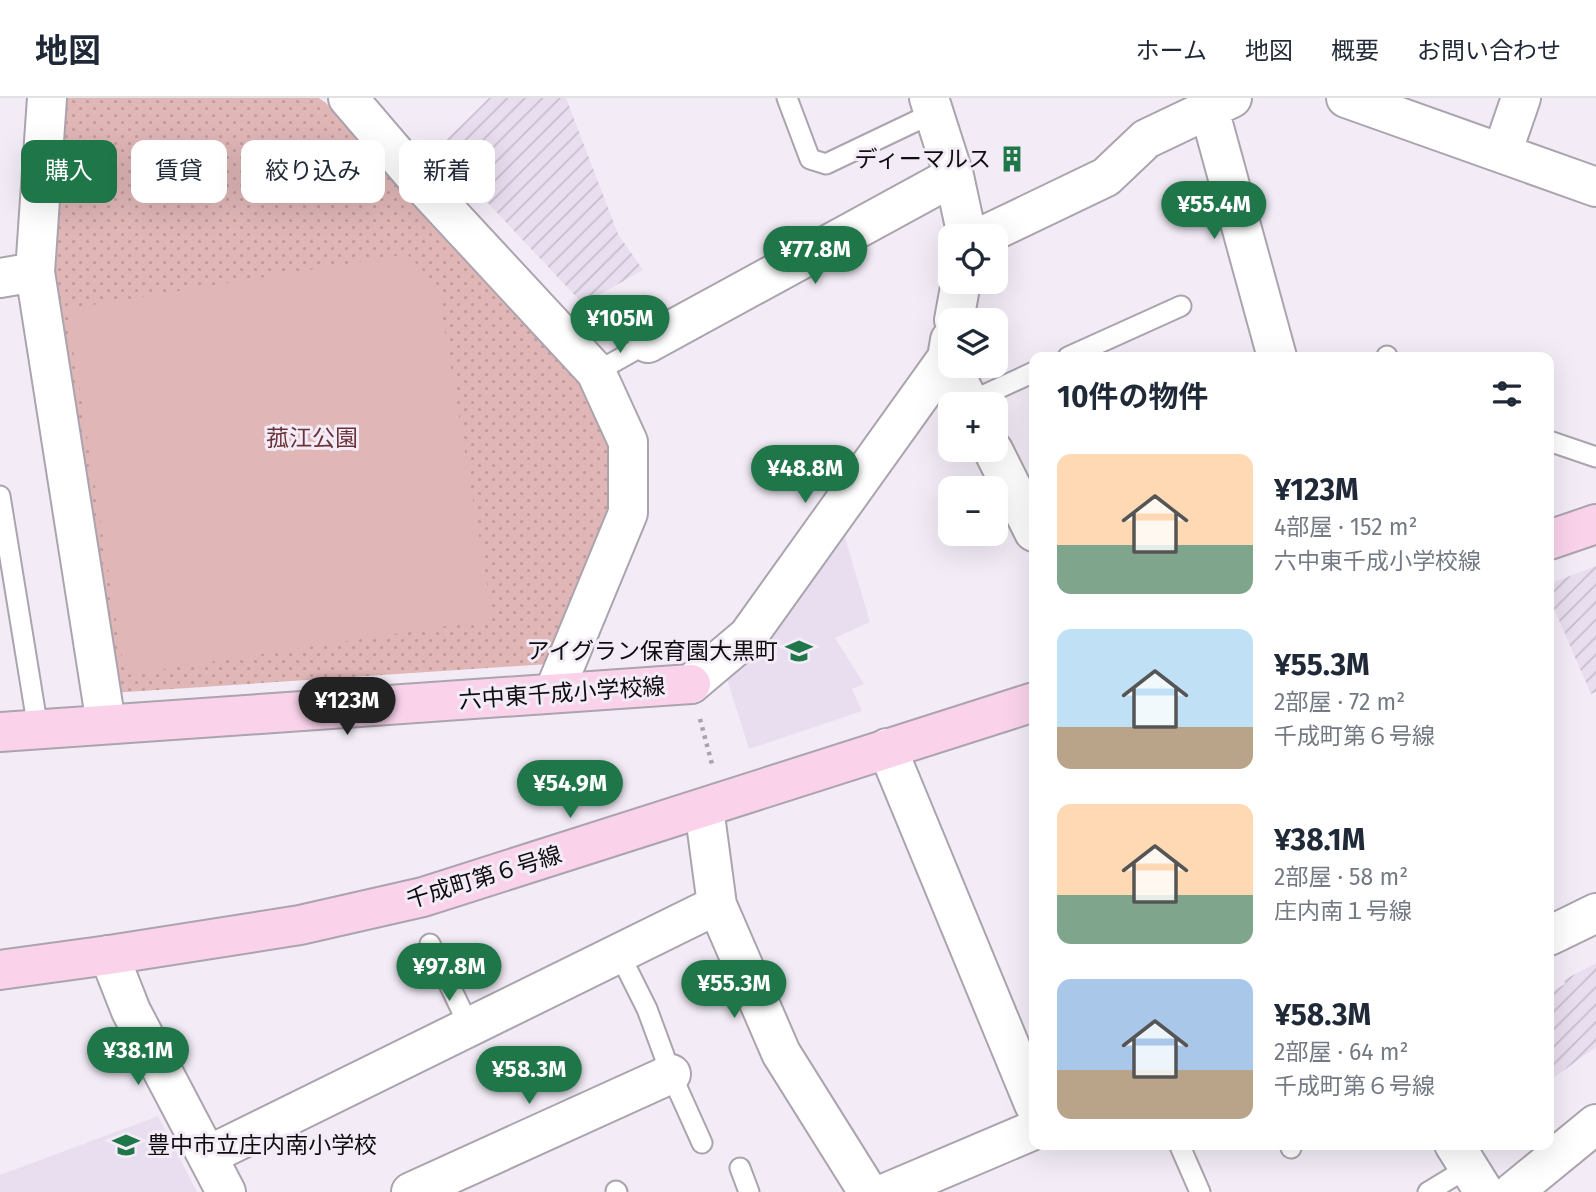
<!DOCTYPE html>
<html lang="ja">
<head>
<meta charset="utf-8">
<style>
  body { margin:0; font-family:"Fira Sans","Noto Sans JP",sans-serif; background:#f2f2f3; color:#1f2937; height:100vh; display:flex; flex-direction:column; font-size:26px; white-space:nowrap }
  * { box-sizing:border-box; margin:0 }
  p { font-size:23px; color:#747a83 }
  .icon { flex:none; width:38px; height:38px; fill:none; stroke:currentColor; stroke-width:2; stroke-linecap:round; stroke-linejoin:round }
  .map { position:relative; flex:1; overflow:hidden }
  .details { position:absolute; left:1029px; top:254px; width:525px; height:798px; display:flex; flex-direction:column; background:#fff; border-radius:14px; box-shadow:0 7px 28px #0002 }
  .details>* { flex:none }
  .banner { position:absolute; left:21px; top:42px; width:665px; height:63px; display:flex; gap:14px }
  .tools { position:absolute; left:938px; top:126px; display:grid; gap:14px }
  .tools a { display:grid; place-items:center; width:70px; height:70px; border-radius:14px; background:#fff; box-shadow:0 7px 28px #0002; font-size:35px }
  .price { position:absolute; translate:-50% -60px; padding:0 16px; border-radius:24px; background:#1e7649; color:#fff; font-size:23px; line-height:46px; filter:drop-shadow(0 2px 4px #0008) }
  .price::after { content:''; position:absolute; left:50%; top:42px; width:21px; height:16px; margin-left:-10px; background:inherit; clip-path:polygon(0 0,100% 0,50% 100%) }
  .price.active { background:#222; color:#fff }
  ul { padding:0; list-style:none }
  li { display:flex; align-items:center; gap:21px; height:175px; padding:0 28px }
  li span { display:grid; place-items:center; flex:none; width:196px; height:140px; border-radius:14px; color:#555 }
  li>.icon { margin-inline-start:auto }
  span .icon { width:84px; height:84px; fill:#fffc; stroke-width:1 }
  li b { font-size:30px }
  h2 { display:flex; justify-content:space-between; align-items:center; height:84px; padding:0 28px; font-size:30px }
  .tag { padding:0 24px; border-radius:14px; background:#fff; box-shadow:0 7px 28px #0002; font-size:24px; line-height:63px }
  .tag.active { background:#1e7649; color:#fff }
  header { display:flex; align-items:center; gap:42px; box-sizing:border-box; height:98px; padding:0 35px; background:#fff; border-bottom:2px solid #e0e1e3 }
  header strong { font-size:33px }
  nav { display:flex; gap:38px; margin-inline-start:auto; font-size:24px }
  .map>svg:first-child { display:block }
</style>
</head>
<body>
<header>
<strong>地図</strong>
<nav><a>ホーム</a><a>地図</a><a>概要</a><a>お問い合わせ</a></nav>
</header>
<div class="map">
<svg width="1596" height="1094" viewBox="0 0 1596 1094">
  <defs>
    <pattern id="industrial-furrows" width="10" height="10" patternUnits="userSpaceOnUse" patternTransform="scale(1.75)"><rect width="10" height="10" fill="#e9deef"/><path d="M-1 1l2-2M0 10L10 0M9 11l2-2" fill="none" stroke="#c7bdcc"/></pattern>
    <pattern id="park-dots" width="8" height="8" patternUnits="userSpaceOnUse" patternTransform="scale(1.75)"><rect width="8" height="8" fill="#e0b6b7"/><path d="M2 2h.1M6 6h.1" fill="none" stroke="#bf9b9c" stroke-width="1.8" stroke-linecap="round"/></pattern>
  </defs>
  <rect width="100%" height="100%" fill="#f3ecf7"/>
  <!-- built -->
  <path fill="#e9deef" d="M844,436l26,88 -35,16 29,46 -12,5 10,22 -113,38 -23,-73 20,-12z
    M158,1018l39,76h-197v-17z"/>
  <!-- industrial -->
  <path fill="url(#industrial-furrows)" d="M489,0h77l52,136 25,36 -60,34 -146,-155z
    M1596,468v126l-5,2 -42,-97v-13z
    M1596,865v84l-47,34v-88l16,-9 -1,-4z"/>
  <!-- park -->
  <path fill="url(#park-dots)" d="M57,0h262l8,6 250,273 32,68 -2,65 -59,154 -437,29 -65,-442z"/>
  <!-- pitch -->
  <path fill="#e0b6b7" d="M407,156l30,31 56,334 -368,56 -58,-366z"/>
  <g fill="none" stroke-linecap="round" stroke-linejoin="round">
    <!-- lane casing -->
    <g stroke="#aba4ae" stroke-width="23">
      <path id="lane" d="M787,0l23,61 16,5 107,-51
        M1068,259l113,-51
        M1387,259v-1
        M596,274l52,-29
        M969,304l65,-30
        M1549,343l47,16
        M0,398l38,233
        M430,846l39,82
        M619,855l28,56 24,65 31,69
        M1179,1046l21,48
        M1290,1046l1,4
        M740,1070l9,24
        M616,1093l1,1
        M1428,1094l41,-25"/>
    </g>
    <!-- street casing -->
    <g stroke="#aba4ae" stroke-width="42">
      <path id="street" d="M47,0l-12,174 71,452
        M348,0l71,83 177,191 32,70v71l-74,179
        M929,0l25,78 13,60
        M1346,0l250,89
        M1209,11l68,248
        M1502,55l19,-55
        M983,138l123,-59 40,-38 86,-41
        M0,180l35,-6
        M954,222l7,-38
        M648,245l306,-167
        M951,268l19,38
        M993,352l41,82
        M691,586l57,-48 199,-278 3,-18
        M887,650l147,356
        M704,710l13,97 64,148 87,139
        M1549,838l47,-23
        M109,857l22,56 95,181
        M1454,1046l30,48
        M207,1058l510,-251
        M411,1094l260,-118
        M888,1094l146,-62
        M1513,1094l83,-68"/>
    </g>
    <!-- secondary casing -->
    <g stroke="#aba4ae" stroke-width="42">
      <path id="secondary" d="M1549,442l47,-16
        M0,634l691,-48
        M0,872l109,-15 191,-30 123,-28 611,-195"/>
    </g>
    <!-- path -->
    <path stroke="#a9a4ac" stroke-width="4.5" stroke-dasharray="3.5 5" stroke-linecap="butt" d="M700,621l13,49"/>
    <!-- lane -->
    <use href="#lane" stroke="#fff" stroke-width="19"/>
    <!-- street -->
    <use href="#street" stroke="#fff" stroke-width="38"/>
    <!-- secondary -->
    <use href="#secondary" stroke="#fad3eb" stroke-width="38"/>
  </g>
  <!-- icons -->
  <defs>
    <g id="building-bare" transform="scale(2.1)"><path d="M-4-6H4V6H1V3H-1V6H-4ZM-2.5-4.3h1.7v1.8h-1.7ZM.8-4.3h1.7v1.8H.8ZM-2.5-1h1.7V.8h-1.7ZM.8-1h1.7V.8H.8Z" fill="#1e7649" stroke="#f3ecf7" stroke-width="2.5" paint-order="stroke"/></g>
    <g id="school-bare" transform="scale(2.1)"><path d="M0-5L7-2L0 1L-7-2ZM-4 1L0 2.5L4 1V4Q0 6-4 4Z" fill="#1e7649" stroke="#f3ecf7" stroke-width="2.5" paint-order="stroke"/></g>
  </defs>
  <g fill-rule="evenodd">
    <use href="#building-bare" x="1012" y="61"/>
    <use href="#school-bare" x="799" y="553"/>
    <use href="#school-bare" x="126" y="1047"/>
  </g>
  <g text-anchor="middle" stroke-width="6" stroke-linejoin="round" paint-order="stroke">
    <!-- poi labels -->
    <g font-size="23" fill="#0f0d11" stroke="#f3ecf7" text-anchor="end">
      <text x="991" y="69">ディーマルス</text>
      <text x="778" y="561">アイグラン保育園大黒町</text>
      <text x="147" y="1055" text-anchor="start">豊中市立庄内南小学校</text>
    </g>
    <!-- park labels -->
    <g font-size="23" fill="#6c3237" stroke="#f3ecf7">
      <text x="312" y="348">菰江公園</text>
    </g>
    <!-- street labels -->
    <g font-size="23" fill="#0f0d11" stroke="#f3ecf7">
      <text transform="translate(562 595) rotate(-4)" y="8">六中東千成小学校線</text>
      <text transform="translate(484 779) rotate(-17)" y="8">千成町第６号線</text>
    </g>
  </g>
</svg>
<div class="tools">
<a><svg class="icon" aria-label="locate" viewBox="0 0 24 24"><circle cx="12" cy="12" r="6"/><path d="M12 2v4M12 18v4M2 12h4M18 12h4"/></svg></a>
<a><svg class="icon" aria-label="layers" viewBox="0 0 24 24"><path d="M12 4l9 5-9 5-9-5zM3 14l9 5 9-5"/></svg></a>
<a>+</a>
<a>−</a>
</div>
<b class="price" style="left:1214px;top:143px">¥55.4M</b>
<b class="price" style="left:815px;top:188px">¥77.8M</b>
<b class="price" style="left:620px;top:257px">¥105M</b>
<b class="price" style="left:805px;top:407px">¥48.8M</b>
<b class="price active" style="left:347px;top:639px">¥123M</b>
<b class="price" style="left:570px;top:722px">¥54.9M</b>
<b class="price" style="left:449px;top:905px">¥97.8M</b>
<b class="price" style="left:734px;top:922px">¥55.3M</b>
<b class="price" style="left:138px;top:989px">¥38.1M</b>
<b class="price" style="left:529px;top:1008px">¥58.3M</b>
<div class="banner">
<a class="tag active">購入</a>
<a class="tag">賃貸</a>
<a class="tag">絞り込み</a>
<a class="tag">新着</a>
</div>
<section class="details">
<h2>10件の物件<svg class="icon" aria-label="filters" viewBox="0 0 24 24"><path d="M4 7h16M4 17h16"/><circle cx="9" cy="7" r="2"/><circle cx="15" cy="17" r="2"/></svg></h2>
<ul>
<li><span style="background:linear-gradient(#ffd9b3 65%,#7fa58c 0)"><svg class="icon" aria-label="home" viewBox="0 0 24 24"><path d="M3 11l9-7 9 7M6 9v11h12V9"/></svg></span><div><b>¥123M</b><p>4部屋 · 152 m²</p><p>六中東千成小学校線</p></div></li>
<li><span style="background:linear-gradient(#bfe0f5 70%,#b9a48a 0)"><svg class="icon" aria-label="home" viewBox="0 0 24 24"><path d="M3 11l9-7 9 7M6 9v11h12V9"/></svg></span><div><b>¥55.3M</b><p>2部屋 · 72 m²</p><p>千成町第６号線</p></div></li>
<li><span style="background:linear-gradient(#ffd9b3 65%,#7fa58c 0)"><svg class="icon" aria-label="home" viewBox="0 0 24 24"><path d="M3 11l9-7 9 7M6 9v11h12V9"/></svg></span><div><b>¥38.1M</b><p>2部屋 · 58 m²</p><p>庄内南１号線</p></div></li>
<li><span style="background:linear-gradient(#a9c7e8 65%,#b9a48a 0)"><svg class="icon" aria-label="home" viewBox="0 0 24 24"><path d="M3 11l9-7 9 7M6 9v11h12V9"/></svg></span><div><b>¥58.3M</b><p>2部屋 · 64 m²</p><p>千成町第６号線</p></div></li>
</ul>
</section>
</div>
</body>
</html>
